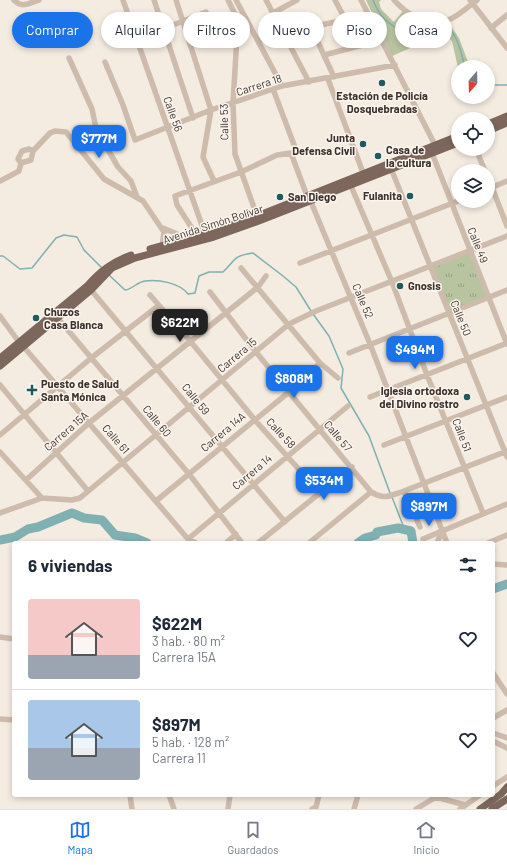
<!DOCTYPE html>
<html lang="es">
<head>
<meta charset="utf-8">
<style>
  body { margin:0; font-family:Barlow,sans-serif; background:#f2f2f3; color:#1f2937; height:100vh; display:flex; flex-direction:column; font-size:15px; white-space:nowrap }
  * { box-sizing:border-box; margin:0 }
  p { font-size:13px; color:#747a83 }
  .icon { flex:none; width:22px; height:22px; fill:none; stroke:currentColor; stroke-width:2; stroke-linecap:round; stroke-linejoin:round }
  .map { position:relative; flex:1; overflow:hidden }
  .details { position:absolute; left:12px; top:541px; width:483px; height:256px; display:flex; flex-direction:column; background:#fff; border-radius:4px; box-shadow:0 2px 6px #0003 }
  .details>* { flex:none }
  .guide { position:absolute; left:12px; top:12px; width:483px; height:36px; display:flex; gap:8px }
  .needle { width:26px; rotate:200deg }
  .buttons { position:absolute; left:451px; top:60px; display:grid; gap:8px }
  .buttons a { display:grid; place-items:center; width:44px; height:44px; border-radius:50%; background:#fff; box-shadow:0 2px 6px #0003; font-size:20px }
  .price { position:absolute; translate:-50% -34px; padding:0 9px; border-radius:8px; background:#1a73e8; color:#fff; font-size:13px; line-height:26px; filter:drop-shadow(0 1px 2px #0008) }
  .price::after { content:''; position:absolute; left:50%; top:24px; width:12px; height:9px; margin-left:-6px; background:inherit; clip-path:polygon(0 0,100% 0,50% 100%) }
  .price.selected { background:#222; color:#fff }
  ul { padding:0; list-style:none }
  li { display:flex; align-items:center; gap:12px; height:100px; padding:0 16px }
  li+li { border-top:1px solid #e0e1e3 }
  li span { display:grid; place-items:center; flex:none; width:112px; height:80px; border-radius:4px; color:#555 }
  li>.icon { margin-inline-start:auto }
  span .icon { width:48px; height:48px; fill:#fffc; stroke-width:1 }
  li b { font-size:17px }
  h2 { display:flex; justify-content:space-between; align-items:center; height:48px; padding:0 16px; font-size:17px }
  .pill { padding:0 14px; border-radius:18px; background:#fff; box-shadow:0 2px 6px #0003; font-size:14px; line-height:36px }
  .pill.selected { background:#1a73e8; color:#fff }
  .dock { display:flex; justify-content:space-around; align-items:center; height:56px; border-top:1px solid #e0e1e3; background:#fff; font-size:11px; color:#747a83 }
  .dock a { display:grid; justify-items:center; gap:2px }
  .dock .selected { color:#1a73e8 }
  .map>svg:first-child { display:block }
</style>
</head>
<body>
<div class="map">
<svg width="507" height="809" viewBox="0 0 507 809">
  <defs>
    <pattern id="park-tufts" width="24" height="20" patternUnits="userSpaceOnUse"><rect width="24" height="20" fill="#b8c4a0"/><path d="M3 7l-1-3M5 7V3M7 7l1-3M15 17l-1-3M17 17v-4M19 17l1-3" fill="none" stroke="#97a083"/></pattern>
  </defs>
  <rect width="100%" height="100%" fill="#f4ebe1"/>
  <!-- grass -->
  <path fill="#b8c4a0" d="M366,0h15l-2,2 2,7 13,13 9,-11 16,11 7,1 22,-1 11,16 11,29 -12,1 -6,-27 -5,-5 -18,-6 -14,16 -23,10z"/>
  <!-- park -->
  <path fill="url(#park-tufts)" d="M469,251l20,46 -41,17 -18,-47z"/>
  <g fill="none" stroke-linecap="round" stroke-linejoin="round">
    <!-- stream -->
    <path stroke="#7fb0b2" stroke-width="1.5" d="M373,0c7,18 15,23 31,33 11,-1 20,-6 31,-8 21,-4 26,28 30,42
      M488,87l5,-2h14
      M0,256h3l17,13 12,-1 24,-30 8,-3 13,2 7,13 18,18
      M109,275l16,15c8,-1 12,-8 20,-9 13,-2 35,2 43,13l7,-1 4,-17 10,-4h14c13,-12 9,-16 30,-19l30,23 13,11 15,24
      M313,314l16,22 14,33 -2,19 28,48 21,57
      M392,497l12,31"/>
    <!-- river -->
    <path stroke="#7fb0b2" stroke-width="9" d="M0,540l15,-3 13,-8 10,-2 34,-14 12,5 18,2 13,15 20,3 12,5
      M358,543l7,-5 11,-3 1,-3 21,-4 13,3 2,12
      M493,589l14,-5"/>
    <!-- minor -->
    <path stroke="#cdbbac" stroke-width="5.5" d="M14,0c8,9 15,3 25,0
      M123,0l82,234
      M154,0l39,118
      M176,0l35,110 -8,47 11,24
      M228,0l10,20 -5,83 2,51 22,62
      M236,0l46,86
      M266,0l43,82
      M335,0l10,19
      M361,0l74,145
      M394,0c14,16 32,25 54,20 9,-3 21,-14 29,-20
      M470,0l37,48
      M273,13l24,-13
      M311,27l23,50
      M491,28l16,-13
      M134,37l29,-8 43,-17
      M285,37l26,-10 58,-12
      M259,41l22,-12
      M324,55l58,-15
      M69,58l23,51 6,29 9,10 11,19 13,14 6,16
      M105,62l18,43 12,35 76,-30 71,-24 113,-21
      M328,79l37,99
      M476,149l9,22
      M291,153l16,43
      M432,153l75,191
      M21,163l10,-3 2,-9 17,-18 5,-2 11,1 38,47 39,22 21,31 -2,15
      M390,166l117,291
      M488,177l19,49
      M0,181l19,-10 2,-8 -3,-4 4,-8 7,-2 4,2
      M351,186l41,96 35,93 56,138
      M488,189l19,-8
      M311,202l59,142 77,199
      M163,228l26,11
      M197,236l-20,-31 -2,-9 66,-24 36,-17 14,-2 5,-3 -23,-61
      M300,263l158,-62
      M241,268l79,95 18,15
      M91,290l194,232
      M210,292l46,60 115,140c14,8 18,4 33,-1l103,-40
      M150,295l41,47 63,77 66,74
      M0,316l19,26
      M56,316l133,158 53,69
      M23,346l165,193 8,4
      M349,353l158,-63
      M0,385l88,106
      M370,397l137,-54
      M0,435l90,-76 68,-53
      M384,445l123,-48
      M0,452l42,46
      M26,480l63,-57 169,-136 8,-11
      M404,491l16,36
      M156,501l133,-109 31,-29
      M0,513l42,-15 30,2 8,-2 209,-174 27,-13 191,-75
      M188,539l160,-133
      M423,539l84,-35
      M226,543l10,-9
      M258,543l94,-76
      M309,543l62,-51
      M437,543l5,-12
      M488,543l19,-8
      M493,564l14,1
      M0,637l14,2
      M493,673l14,21
      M493,718l14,-8
      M0,719l14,1
      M493,733l14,5
      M493,741l14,7
      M493,786l14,-9
      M130,795l2,14
      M169,795l5,14
      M228,809l2,-14
      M312,809l4,-2 3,-12
      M354,809l4,-14
      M416,809l20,-12 29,8
      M460,809l20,-14"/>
    <!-- major -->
    <path stroke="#7d675c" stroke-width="7" d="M488,124l19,-8
      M488,131l19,-8
      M150,249l55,-15 52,-18 201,-80
      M0,358l87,-72c13,-15 25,-24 44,-31
      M0,366l91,-76 21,-22 23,-10 79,-21 45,-16 199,-78
      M480,809l21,-15 6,-7
      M492,809l15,-10"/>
  </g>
  <!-- markers -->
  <g fill="#1f5a5e" stroke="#fbf5ee" stroke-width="1.5">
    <circle cx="382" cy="83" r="4"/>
    <circle cx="363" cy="144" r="4"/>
    <circle cx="378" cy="156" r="4"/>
    <circle cx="410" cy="196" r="4"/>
    <circle cx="280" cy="197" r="4"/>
    <circle cx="400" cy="286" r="4"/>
    <circle cx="36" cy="318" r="4"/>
    <path d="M30 384h4v4h4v4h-4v4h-4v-4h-4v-4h4z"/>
    <circle cx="467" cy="397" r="4"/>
  </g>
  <g text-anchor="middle" stroke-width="3" stroke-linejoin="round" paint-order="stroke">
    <!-- street labels -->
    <g font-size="11" fill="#3b302b" stroke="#fbf5ee">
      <text transform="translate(259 85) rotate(-18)" y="4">Carrera 18</text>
      <text transform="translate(173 114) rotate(70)" y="4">Calle 56</text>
      <text transform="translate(224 122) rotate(-91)" y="4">Calle 53</text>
      <text transform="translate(213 224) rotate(-18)" y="4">Avenida Simón Bolívar</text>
      <text transform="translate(478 245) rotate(68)" y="4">Calle 49</text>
      <text transform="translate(363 301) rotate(67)" y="4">Calle 52</text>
      <text transform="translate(461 318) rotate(68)" y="4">Calle 50</text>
      <text transform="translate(237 355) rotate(-40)" y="4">Carrera 15</text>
      <text transform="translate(196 399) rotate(51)" y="4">Calle 59</text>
      <text transform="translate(157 421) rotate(50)" y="4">Calle 60</text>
      <text transform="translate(66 431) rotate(-41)" y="4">Carrera 15A</text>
      <text transform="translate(223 432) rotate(-40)" y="4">Carrera 14A</text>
      <text transform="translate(281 433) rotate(47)" y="4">Calle 58</text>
      <text transform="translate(462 435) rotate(69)" y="4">Calle 51</text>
      <text transform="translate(338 436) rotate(50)" y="4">Calle 57</text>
      <text transform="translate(116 439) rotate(49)" y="4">Calle 61</text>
      <text transform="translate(252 472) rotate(-40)" y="4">Carrera 14</text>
    </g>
    <!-- poi labels -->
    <g font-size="11" font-weight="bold" fill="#3b302b" stroke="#fbf5ee" text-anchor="start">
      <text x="382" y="100" text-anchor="middle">Estación de Policía<tspan x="382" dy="13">Dosquebradas</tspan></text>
      <text x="355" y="142" text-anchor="end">Junta<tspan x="355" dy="13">Defensa Civil</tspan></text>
      <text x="386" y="154">Casa de<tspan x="386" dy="13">la cultura</tspan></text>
      <text x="402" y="200" text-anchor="end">Fulanita</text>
      <text x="288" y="201">San Diego</text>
      <text x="408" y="290">Gnosis</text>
      <text x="44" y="316">Chuzos<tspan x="44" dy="13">Casa Blanca</tspan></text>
      <text x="41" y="388">Puesto de Salud<tspan x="41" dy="13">Santa Mónica</tspan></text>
      <text x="459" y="395" text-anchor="end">Iglesia ortodoxa<tspan x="459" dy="13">del Divino rostro</tspan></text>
    </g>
  </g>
</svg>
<div class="buttons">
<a><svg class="needle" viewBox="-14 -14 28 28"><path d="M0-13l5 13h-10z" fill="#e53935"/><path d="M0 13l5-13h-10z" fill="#747a83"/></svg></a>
<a><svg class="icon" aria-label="locate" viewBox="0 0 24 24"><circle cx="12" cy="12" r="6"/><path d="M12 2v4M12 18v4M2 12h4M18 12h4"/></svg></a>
<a><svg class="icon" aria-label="layers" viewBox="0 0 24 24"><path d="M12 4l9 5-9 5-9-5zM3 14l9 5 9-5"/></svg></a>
</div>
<b class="price" style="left:99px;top:159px">$777M</b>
<b class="price selected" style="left:180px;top:343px">$622M</b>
<b class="price" style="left:415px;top:370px">$494M</b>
<b class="price" style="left:294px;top:399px">$808M</b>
<b class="price" style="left:324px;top:501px">$534M</b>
<b class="price" style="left:429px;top:527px">$897M</b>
<div class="guide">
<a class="pill selected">Comprar</a>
<a class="pill">Alquilar</a>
<a class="pill">Filtros</a>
<a class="pill">Nuevo</a>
<a class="pill">Piso</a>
<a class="pill">Casa</a>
</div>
<section class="details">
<h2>6 viviendas<svg class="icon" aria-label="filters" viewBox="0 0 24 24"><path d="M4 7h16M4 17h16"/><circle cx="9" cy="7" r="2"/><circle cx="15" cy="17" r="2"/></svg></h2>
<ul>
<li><span style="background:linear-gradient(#f6c9c9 70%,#9aa5b1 0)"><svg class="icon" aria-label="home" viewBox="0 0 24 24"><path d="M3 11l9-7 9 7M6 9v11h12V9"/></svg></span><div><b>$622M</b><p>3 hab. · 80 m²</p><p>Carrera 15A</p></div><svg class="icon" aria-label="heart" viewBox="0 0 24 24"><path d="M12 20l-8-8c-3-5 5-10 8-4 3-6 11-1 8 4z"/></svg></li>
<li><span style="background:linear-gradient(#a9c7e8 60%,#9aa5b1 0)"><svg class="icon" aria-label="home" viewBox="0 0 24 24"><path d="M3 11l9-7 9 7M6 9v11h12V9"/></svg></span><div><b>$897M</b><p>5 hab. · 128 m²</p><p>Carrera 11</p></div><svg class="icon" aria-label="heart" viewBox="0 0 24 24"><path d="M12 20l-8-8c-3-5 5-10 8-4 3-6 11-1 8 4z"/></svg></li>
</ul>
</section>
</div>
<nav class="dock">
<a class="selected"><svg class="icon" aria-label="map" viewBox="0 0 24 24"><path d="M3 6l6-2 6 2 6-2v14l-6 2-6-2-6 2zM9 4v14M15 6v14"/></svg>Mapa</a>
<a><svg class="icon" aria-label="saved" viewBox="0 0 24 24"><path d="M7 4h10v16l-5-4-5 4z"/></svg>Guardados</a>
<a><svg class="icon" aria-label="home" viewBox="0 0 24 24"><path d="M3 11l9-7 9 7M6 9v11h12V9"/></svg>Inicio</a>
</nav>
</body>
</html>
